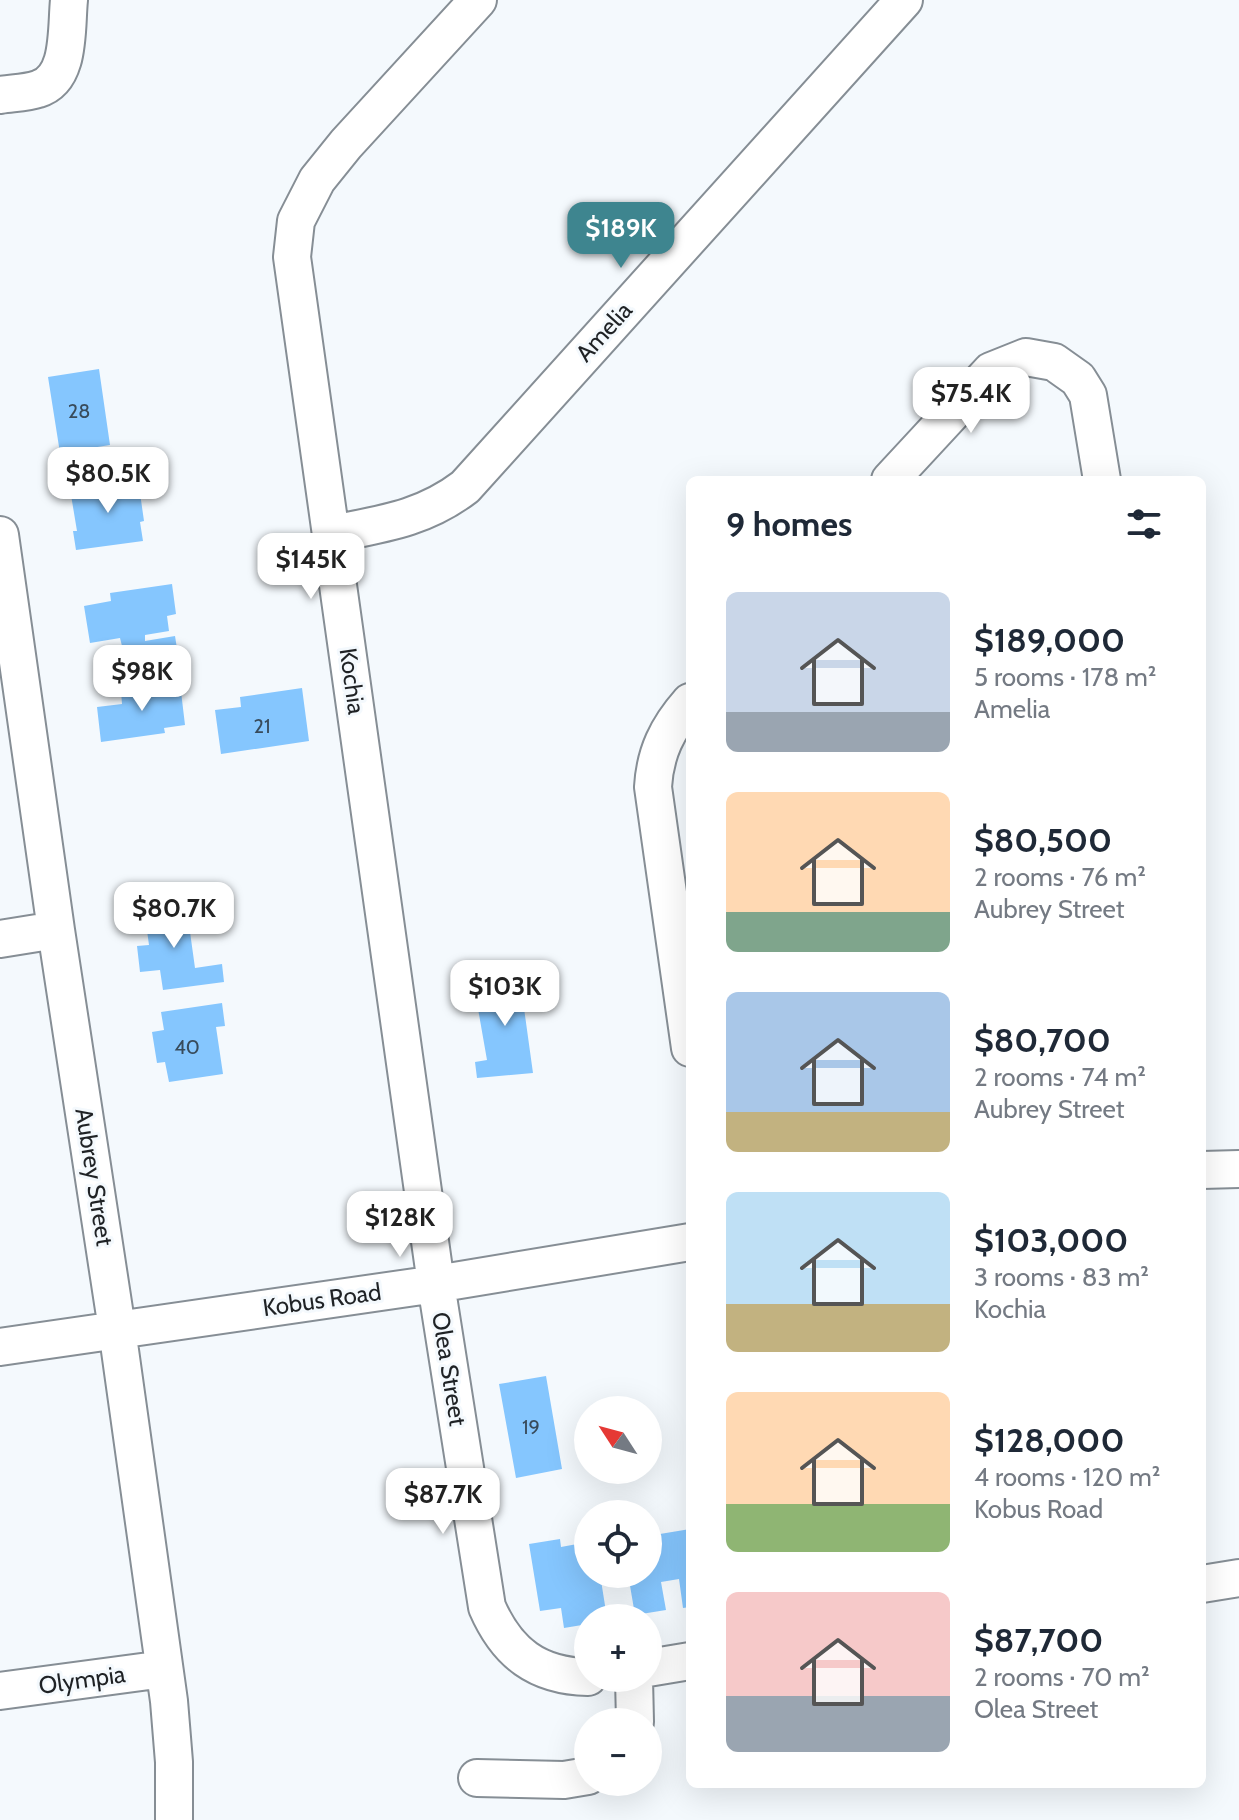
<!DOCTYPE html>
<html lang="en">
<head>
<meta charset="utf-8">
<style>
  body { margin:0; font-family:Cabin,sans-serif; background:#f2f2f3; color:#1f2937; height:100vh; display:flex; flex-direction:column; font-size:30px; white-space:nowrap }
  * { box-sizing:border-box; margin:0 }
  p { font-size:26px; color:#747a83 }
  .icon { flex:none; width:44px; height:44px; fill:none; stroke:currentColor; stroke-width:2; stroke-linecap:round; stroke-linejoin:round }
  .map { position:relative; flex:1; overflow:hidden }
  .sheet { position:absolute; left:686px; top:476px; width:520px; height:1312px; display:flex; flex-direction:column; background:#fff; border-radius:12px; box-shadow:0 8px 32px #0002 }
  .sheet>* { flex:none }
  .needle { width:52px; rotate:306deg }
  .fabs { position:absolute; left:574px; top:1396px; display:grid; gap:16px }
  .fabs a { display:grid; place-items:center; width:88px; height:88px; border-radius:50%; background:#fff; box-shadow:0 8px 32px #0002; font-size:40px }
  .price { position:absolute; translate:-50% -68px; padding:0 18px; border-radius:16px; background:#fff; color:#222; font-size:26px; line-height:52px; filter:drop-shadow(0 2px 4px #0008) }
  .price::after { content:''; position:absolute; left:50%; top:48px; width:24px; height:18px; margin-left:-12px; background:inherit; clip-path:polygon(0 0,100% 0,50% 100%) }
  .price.current { background:#3e858f; color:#fff }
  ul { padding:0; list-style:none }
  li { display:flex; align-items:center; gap:24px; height:200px; padding:0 40px }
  li span { display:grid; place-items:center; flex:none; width:224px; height:160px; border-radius:12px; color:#555 }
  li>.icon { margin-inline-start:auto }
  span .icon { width:96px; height:96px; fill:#fffc; stroke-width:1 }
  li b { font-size:34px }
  h2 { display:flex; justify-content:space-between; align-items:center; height:96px; padding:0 40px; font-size:34px }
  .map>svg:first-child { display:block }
</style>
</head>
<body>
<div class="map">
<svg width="1239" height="1820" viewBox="0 0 1239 1820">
  <rect width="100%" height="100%" fill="#f4f9fd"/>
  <!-- building -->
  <path fill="#85c6fe" d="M99,369l11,76 -50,8 -12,-76z
    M138,479l6,42 -4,1 3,19 -67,9 -3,-19h4l-7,-42z
    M172,584l4,30 -9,2 2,15 -24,4v6l30,-5 4,25 -70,11 -3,-24 16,-2 -2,-8 -30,5 -6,-37 27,-5 -1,-8z
    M180,683l5,42 -21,3 1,5 -64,9 -4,-35 25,-3 -1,-13z
    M302,688l7,53 -88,13 -6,-44 26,-3 -1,-10z
    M186,903l9,65 27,-4 2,18 -61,8 -3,-20 -20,2 -3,-26 12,-1 -5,-36z
    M518,965l15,108 -56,5 -2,-16 12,-2 -10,-57 12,-3 -1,-18 9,-2 7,-13z
    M222,1003l3,23 -9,1 7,47 -54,8 -4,-20 -8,1 -5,-31 12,-2 -3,-18z
    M546,1376l16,93 -46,9 -17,-94z
    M690,1529v78l-7,1 -4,-29 -18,3 5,28 -31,5 -7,-41h20v-21h3l-3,-17z
    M560,1539l1,8 27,-5v32h12l7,44h-19v6l-24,4 -3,-20 -21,3 -11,-67z"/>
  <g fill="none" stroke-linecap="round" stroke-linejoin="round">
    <!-- minor casing -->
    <g stroke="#868e95" stroke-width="40">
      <path id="minor" d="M478,0l-132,144 -29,36 -21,41 -4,36 144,1027 51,323c20,46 50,69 101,70
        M0,95c12,-2 26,-2 38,-6 33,-10 28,-60 31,-89
        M890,480l101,-109 35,-14 28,5 24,17 10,16 14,85
        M332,534c50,-10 91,-15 133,-47l439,-487
        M0,535l56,395 61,399 52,372 5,61v58
        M690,702c-23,26 -35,51 -37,85l37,261
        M0,939l56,-9
        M1202,1170l37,-1
        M0,1347l436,-63 254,-42
        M1202,1584l37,-6
        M648,1668l42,-7
        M634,1678l1,44
        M0,1691l164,-22
        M477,1778l87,2 24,-4"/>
    </g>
    <!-- minor -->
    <use href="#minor" stroke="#fff" stroke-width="36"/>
  </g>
  <g text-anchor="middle" stroke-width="6" stroke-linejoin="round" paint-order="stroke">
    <!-- number labels -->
    <g font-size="20" fill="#384b5b">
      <text x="79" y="418">28</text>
      <text x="262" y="733">21</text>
      <text x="187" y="1054">40</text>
      <text x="531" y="1434">19</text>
    </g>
    <!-- street labels -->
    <g font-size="24" fill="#1f2225" stroke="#f4f9fd">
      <text transform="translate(604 332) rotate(-48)" y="8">Amelia</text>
      <text transform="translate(352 681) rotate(82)" y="8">Kochia</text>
      <text transform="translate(94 1177) rotate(81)" y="8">Aubrey Street</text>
      <text transform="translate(322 1300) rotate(-8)" y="8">Kobus Road</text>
      <text transform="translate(449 1369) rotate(81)" y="8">Olea Street</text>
      <text transform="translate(82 1680) rotate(-8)" y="8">Olympia</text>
    </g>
  </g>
</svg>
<div class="fabs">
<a><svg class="needle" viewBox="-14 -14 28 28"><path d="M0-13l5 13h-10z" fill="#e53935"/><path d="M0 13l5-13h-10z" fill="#747a83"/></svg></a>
<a><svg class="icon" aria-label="locate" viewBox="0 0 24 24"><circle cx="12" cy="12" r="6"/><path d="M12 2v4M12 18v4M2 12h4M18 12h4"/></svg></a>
<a>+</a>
<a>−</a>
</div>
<b class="price current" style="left:621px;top:270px">$189K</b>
<b class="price" style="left:971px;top:435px">$75.4K</b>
<b class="price" style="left:108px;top:515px">$80.5K</b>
<b class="price" style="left:311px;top:601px">$145K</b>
<b class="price" style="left:142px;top:713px">$98K</b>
<b class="price" style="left:174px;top:950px">$80.7K</b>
<b class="price" style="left:505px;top:1028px">$103K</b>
<b class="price" style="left:400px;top:1259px">$128K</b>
<b class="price" style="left:443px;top:1536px">$87.7K</b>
<section class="sheet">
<h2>9 homes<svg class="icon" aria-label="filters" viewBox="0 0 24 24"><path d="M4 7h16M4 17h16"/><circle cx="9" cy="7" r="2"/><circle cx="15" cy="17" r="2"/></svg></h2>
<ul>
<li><span style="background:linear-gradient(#c9d6e8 75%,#9aa5b1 0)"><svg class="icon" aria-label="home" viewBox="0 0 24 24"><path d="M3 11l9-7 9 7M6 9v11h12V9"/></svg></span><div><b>$189,000</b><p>5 rooms · 178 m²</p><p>Amelia</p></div></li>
<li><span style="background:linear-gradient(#ffd9b3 75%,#7fa58c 0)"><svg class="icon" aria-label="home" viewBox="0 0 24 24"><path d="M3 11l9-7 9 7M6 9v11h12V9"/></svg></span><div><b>$80,500</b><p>2 rooms · 76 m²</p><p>Aubrey Street</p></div></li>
<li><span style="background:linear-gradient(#a9c7e8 75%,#c2b280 0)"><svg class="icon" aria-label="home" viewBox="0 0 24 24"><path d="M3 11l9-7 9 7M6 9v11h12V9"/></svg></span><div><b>$80,700</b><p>2 rooms · 74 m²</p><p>Aubrey Street</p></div></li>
<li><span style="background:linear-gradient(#bfe0f5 70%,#c2b280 0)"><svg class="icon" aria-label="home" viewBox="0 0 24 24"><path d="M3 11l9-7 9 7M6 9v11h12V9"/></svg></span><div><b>$103,000</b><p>3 rooms · 83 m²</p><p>Kochia</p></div></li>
<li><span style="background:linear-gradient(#ffd9b3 70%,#8fb573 0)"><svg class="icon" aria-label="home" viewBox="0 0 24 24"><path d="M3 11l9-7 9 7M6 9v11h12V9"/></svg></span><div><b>$128,000</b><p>4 rooms · 120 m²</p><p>Kobus Road</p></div></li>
<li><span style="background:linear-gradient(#f6c9c9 65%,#9aa5b1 0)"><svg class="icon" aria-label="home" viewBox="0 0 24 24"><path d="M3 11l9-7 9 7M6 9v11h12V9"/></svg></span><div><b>$87,700</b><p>2 rooms · 70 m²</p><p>Olea Street</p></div></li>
</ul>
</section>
</div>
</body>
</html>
